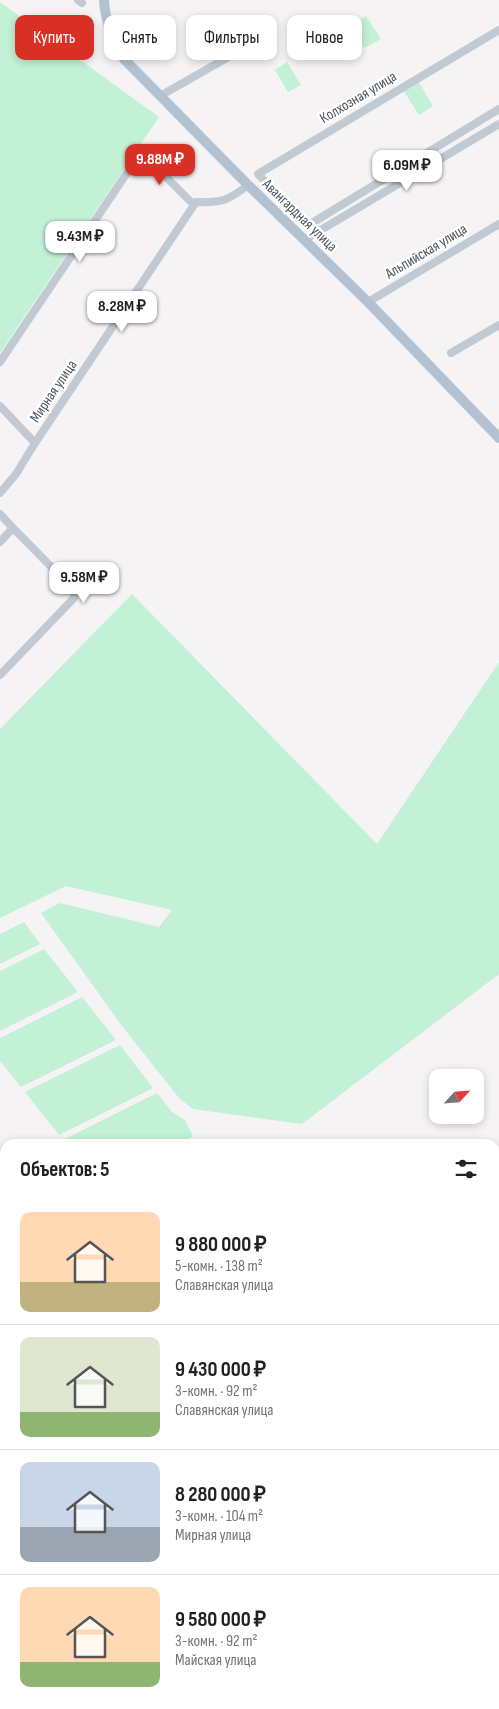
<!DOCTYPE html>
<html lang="ru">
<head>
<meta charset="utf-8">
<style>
  body { margin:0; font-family:"Sofia Sans Condensed",sans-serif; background:#f6f6f6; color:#202124; height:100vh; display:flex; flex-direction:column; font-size:19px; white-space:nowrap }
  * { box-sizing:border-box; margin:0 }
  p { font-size:16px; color:#757577 }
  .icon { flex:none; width:28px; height:28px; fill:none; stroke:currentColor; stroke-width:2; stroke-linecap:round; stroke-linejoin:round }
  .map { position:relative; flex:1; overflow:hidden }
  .drawer { position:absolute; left:0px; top:1139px; width:500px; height:571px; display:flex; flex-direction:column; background:#fff; border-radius:15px 15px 0 0; box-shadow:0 2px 8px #0003 }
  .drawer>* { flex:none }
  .banner { position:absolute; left:15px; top:15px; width:470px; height:45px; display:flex; gap:10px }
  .needle { width:32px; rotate:64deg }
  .tools { position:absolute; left:429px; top:1069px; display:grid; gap:10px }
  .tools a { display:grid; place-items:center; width:55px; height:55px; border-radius:10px; background:#fff; box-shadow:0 2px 8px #0003; font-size:25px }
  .price { position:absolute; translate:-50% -42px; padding:0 11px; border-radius:10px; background:#fff; color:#222; font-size:16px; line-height:32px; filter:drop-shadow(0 1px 2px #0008) }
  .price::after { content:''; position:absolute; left:50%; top:30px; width:15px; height:11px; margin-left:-8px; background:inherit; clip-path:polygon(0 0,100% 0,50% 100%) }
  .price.on { background:#d93025; color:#fff }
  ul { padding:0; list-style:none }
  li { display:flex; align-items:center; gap:15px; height:125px; padding:0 20px }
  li+li { border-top:1px solid #e0e0e0 }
  li span { display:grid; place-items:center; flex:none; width:140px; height:100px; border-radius:10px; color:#555 }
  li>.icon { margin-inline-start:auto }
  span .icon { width:60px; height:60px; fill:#fffc; stroke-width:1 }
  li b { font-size:21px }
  h2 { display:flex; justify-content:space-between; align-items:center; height:60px; padding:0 20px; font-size:21px }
  .chip { padding:0 18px; border-radius:10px; background:#fff; box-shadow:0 2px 8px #0003; font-size:18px; line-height:45px }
  .chip.on { background:#d93025; color:#fff }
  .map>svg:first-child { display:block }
</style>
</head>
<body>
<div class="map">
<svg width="499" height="1709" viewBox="0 0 499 1709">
  <rect width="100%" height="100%" fill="#f5f3f3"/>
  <!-- green -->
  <path fill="#c3f1d5" d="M0,2l159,115 -159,236z
    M366,16l15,23 -17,9 -13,-23z
    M287,62l14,23 -13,7 -13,-22z
    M418,81l15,25 -14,9 -16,-25z
    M132,594l245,250 122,-182v312l-197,150 -109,-15 -14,-11 -57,-72 -81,-113 19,-10 99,24 13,-17 -106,-24 -66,32v-189z
    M24,922l16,22 -40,20v-30z
    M44,949l34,43 -78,39v-60z
    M82,997l34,43 -95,47 -21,-26v-23z
    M120,1045l33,43 -94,47 -34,-43z
    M157,1093l15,19 13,8 8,16 -15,8h-112l-3,-4z"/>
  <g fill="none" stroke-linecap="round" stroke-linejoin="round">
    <!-- stream -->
    <path stroke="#90daee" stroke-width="2" d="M0,1537l5,9
      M73,1705l1,4"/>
    <!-- minor -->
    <path stroke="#c1cad2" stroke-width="8" d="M78,0l4,3
      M499,30l-241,144 49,52 192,-117
      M160,96l93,-53 19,-7
      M304,240l195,-116
      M368,302l131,-78
      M451,353l48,-28
      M0,362l141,-210 53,53
      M0,406l35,37
      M0,493l16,-19 19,-31 161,-241c25,1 32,-1 52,-17
      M0,514l13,14 -13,14
      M0,675l74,-77 -1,-9 -60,-61
      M495,1334l4,2
      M495,1495l4,1"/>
    <!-- major -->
    <path stroke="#b3c2d1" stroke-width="10" d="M104,0c1,22 10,39 20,59l124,126 120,117 131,136
      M495,1300l4,-16
      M481,1705v4"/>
  </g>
  <g text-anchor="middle" stroke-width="5" stroke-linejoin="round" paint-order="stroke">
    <!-- street labels -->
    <g font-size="15" fill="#4a5661" stroke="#fff">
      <text transform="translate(358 97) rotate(-31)" y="5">Колхозная улица</text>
      <text transform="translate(300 215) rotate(44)" y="5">Авангардная улица</text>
      <text transform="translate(426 251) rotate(-31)" y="5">Альпийская улица</text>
      <text transform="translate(53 391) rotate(-56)" y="5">Мирная улица</text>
    </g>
  </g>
</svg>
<div class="tools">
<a><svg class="needle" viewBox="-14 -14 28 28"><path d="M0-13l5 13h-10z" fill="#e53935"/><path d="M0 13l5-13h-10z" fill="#757577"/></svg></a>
</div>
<b class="price on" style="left:160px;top:186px">9.88M ₽</b>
<b class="price" style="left:407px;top:192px">6.09M ₽</b>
<b class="price" style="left:80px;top:263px">9.43M ₽</b>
<b class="price" style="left:122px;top:333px">8.28M ₽</b>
<b class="price" style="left:84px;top:604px">9.58M ₽</b>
<div class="banner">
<a class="chip on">Купить</a>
<a class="chip">Снять</a>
<a class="chip">Фильтры</a>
<a class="chip">Новое</a>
</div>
<section class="drawer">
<h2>Объектов: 5<svg class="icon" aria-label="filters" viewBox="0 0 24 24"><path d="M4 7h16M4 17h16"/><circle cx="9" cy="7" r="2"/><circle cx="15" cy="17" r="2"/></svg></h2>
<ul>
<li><span style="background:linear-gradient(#ffd9b3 70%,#c2b280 0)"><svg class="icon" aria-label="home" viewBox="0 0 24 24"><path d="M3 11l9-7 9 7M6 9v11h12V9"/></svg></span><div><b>9 880 000 ₽</b><p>5-комн. · 138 m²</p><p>Славянская улица</p></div></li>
<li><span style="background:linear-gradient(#dfe7d0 75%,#8fb573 0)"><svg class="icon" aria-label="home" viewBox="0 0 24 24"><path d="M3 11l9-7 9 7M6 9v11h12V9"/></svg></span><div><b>9 430 000 ₽</b><p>3-комн. · 92 m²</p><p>Славянская улица</p></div></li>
<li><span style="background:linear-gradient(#c9d6e8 65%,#9aa5b1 0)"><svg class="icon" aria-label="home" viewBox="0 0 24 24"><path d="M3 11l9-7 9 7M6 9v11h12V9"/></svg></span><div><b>8 280 000 ₽</b><p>3-комн. · 104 m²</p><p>Мирная улица</p></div></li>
<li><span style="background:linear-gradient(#ffd9b3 75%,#8fb573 0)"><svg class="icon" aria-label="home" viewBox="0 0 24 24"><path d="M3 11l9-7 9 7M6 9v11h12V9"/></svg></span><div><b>9 580 000 ₽</b><p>3-комн. · 92 m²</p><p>Майская улица</p></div></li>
</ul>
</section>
</div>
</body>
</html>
